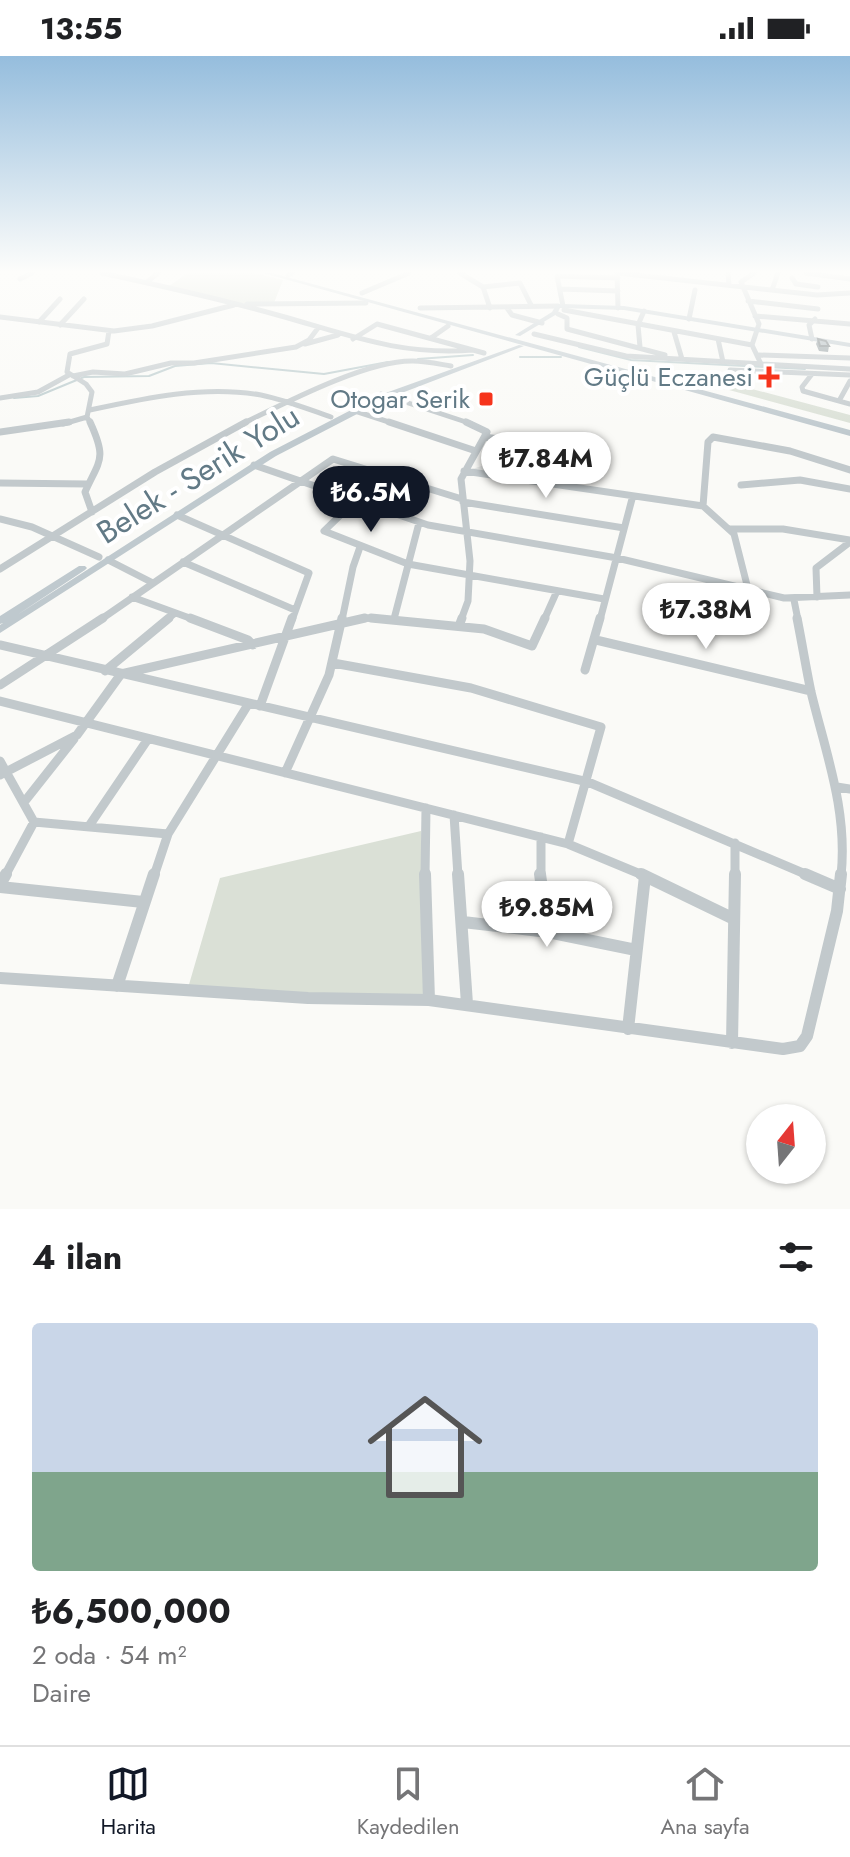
<!DOCTYPE html>
<html lang="tr">
<head>
<meta charset="utf-8">
<style>
  body { margin:0; font-family:Jost,sans-serif; background:#f6f6f6; color:#202124; height:100vh; display:flex; flex-direction:column; font-size:30px; white-space:nowrap }
  * { box-sizing:border-box; margin:0 }
  p { font-size:26px; color:#757577 }
  .icon { flex:none; width:44px; height:44px; fill:none; stroke:currentColor; stroke-width:2; stroke-linecap:round; stroke-linejoin:round }
  .map { position:relative; height:1153px; overflow:hidden }
  .sheet { display:flex; flex-direction:column; background:#fff; flex:1 }
  .sheet>* { flex:none }
  .needle { width:52px; rotate:17deg }
  .buttons { position:absolute; left:746px; top:1048px; display:grid; gap:16px }
  .buttons a { display:grid; place-items:center; width:80px; height:80px; border-radius:50%; background:#fff; box-shadow:0 2px 6px #0004; font-size:40px }
  .price { position:absolute; translate:-50% -68px; padding:0 18px; border-radius:28px; background:#fff; color:#222; font-size:26px; line-height:52px; filter:drop-shadow(0 2px 4px #0008) }
  .price::after { content:''; position:absolute; left:50%; top:48px; width:24px; height:18px; margin-left:-12px; background:inherit; clip-path:polygon(0 0,100% 0,50% 100%) }
  .price.selected { background:#111827; color:#fff }
  ul { padding:0; list-style:none }
  li { display:grid; align-content:center; gap:16px; height:424px; padding:0 32px }
  li+li { border-top:2px solid #e0e0e0 }
  li span { display:grid; place-items:center; height:248px; border-radius:8px; color:#555 }
  li>.icon { margin-inline-start:auto }
  span .icon { width:144px; height:144px; fill:#fffc; stroke-width:1 }
  li b { font-size:34px }
  h2 { display:flex; justify-content:space-between; align-items:center; height:96px; padding:0 32px; font-size:34px }
  .status { display:flex; justify-content:space-between; align-items:center; height:56px; padding:0 40px; background:#fff; direction:ltr }
  .status svg { height:22px; fill:currentColor }
  .tab-bar { display:flex; justify-content:space-around; align-items:center; height:112px; border-top:2px solid #e0e0e0; background:#fff; font-size:22px; color:#757577 }
  .tab-bar a { display:grid; justify-items:center; gap:4px }
  .tab-bar .selected { color:#111827 }
  .map>svg:first-child { display:block }
</style>
</head>
<body>
<div class="status"><b>13:55</b><svg viewBox="0 0 49 12"><path d="M0 12V9h3v3zM5 12V6h3v6zM10 12V3h3v9zM15 12V0h3v12zM26 1h20v11H26zM47 4h2v5h-2z"/></svg></div>
<div class="map">
<svg width="850" height="1153" viewBox="0 0 850 1153">
  <rect width="100%" height="100%" fill="#fafaf7"/>
  <!-- built -->
  <path fill="#e8eae8" d="M527,402l33,6 -9,21 -82,-15 35,-11z"/>
  <!-- green -->
  <path fill="#dae0d6" d="M188,217h66l29,7 -9,23h-39l-66,-17z
    M692,317l158,42v8l-165,-45z
    M421,775l6,169 -239,-12 32,-110z"/>
  <g fill="none" stroke-linecap="round" stroke-linejoin="round">
    <!-- stream -->
    <path stroke="#b9cacc" stroke-width="2" d="M579,291l52,13 174,9
      M520,301h41
      M418,303l55,-4
      M14,342l24,-2 46,-19 65,-1 26,-10 36,-3 113,11 64,-12"/>
    <!-- minor-far3 -->
    <path stroke="#c2c9cc" stroke-width="5" d="M102,217c60,13 120,26 179,43 68,19 120,40 192,34
      M460,217l23,14 7,21
      M617,217l1,35
      M618,217l199,22 33,-2
      M728,217l1,12
      M754,217l-13,9 18,42 -7,21 9,19
      M806,217l44,6
      M288,219l4,-2
      M792,222l4,6 22,3
      M20,223l12,-6
      M147,226l11,-9
      M483,231l37,-4 11,22
      M560,233l58,2
      M772,234l6,-17
      M362,237l47,-20
      M748,245l70,8
      M247,248l119,-1
      M563,250l-6,-30 61,2
      M420,252l138,-2
      M507,252l5,7 30,8
      M564,254l188,35
      M558,258l9,4v11l98,26
      M755,260l95,8
      M0,261l114,14 38,-5 82,-21
      M689,263l6,-29
      M39,266l21,-23
      M60,269l24,-26
      M674,276l8,27
      M534,278l92,22 224,13
      M431,282l17,-12
      M353,283l24,-15 107,29
      M718,283l5,23
      M812,283l-3,-14 6,-6
      M305,288l33,-9
      M640,291l-2,-22 6,-14
      M759,299l91,3
      M730,314l120,5
      M812,318l-10,13 1,4 47,13
      M73,320l20,-4 32,2 46,-11h23l102,-16 13,-7 9,-12
      M381,338l91,30
      M0,342l38,-6 31,-17
      M839,345l11,-20
      M90,354c55,-12 114,-25 171,-15 24,5 47,14 70,22
      M355,355l40,13
      M63,368l24,-7
      M91,368l-4,-7 5,-25 -6,-8 -19,-12 3,-18 37,-10 2,-13
      M242,368c43,-21 125,-64 171,-63 13,0 26,3 38,5"/>
    <!-- minor-far2 -->
    <path stroke="#c2c9cc" stroke-width="7" d="M90,366c17,37 10,37 -5,70l7,20
      M389,366l87,29
      M0,376l69,-10
      M485,381l111,17
      M254,409l174,60 189,33 167,40 66,-3
      M464,415l239,35 5,-64 5,-5 77,14 60,19
      M382,419l-58,56 84,33 196,35
      M0,427l87,1
      M741,429l59,-5 50,9
      M463,446l161,26
      M703,450l31,28 14,55
      M177,459l132,58 -17,47
      M0,463l32,8 67,30
      M730,473h53l67,11
      M108,504l45,23
      M183,506l112,48
      M0,513l155,-97 91,-50
      M132,541l63,23
      M817,541l-1,-29 34,-26
      M794,544l4,20
      M394,563l25,-96
      M100,564l233,-161 129,40
      M166,564l8,-6
      M342,564l11,-53 7,-20
      M356,564l11,-2 26,2
      M461,564l7,-19 2,-40 -9,-82 26,-47 -21,-10
      M544,564l13,-29
      M600,564l32,-121"/>
    <!-- minor-far1 -->
    <path stroke="#c2c9cc" stroke-width="9" d="M190,562l58,22 5,5
      M371,562l113,11 48,17 13,-28
      M797,562c5,25 9,50 14,74 15,62 37,119 30,184
      M459,570l3,-8
      M596,584l215,51
      M0,589l588,137 222,94
      M333,607l138,25 130,39 -33,117
      M585,614l15,-52
      M105,615l64,-53
      M0,629l103,-67
      M0,645l568,143 77,32
      M260,650l32,-88
      M0,705l34,61 -29,54
      M285,717l44,-98 13,-57
      M0,719l77,-40 44,-61 244,-56
      M837,731l13,2
      M25,745l49,-62
      M454,759l4,61
      M34,766l134,12
      M89,770l59,-87
      M154,820l14,-42 81,-131
      M425,820l1,-68
      M541,820v-39
      M735,820v-33"/>
    <!-- minor -->
    <path stroke="#c2c9cc" stroke-width="12" d="M425,818l4,126
      M458,818l9,130
      M540,818l8,58
      M641,818l91,44
      M805,818l35,15
      M0,829l6,-11
      M0,831l143,15
      M463,866l85,10 88,18
      M0,922l308,20 121,2 354,49 17,-3 7,-10 30,-125 4,-37
      M117,930l37,-112
      M628,973l17,-153
      M732,987l3,-169"/>
    <!-- major -->
    <path fill="#bfc9ce" fill-rule="evenodd" d="M563,248l61,2 226,37v4l-226,-37 -64,-2 -3,6 -37,22 -5,-1 37,-23 4,-7z
      M519,289l5,1 -138,53 -110,57 -276,177v-8l3,-2 -3,1v-8l79,-50h6l2,2 -2,2 -68,45 253,-163 110,-57z"/>
    <!-- highway -->
    <path fill="#bfc9ce" fill-rule="evenodd" d="M263,217h9l578,157v6z"/>
  </g>
  <!-- wall -->
  <path fill="#919ca0" d="M818,283l11,7 -1,6 -9,-1 -3,-7z"/>
  <!-- building -->
  <path fill="#a9b5ba" stroke="#767f82" stroke-width="2" d="M818,283l8,2 3,5h-9z"/>
  <!-- sky -->
  <linearGradient id="sky" x2="0" y2="1"><stop stop-color="#95bddd"/><stop offset="0.57" stop-color="#fdfdfb"/><stop offset="1" stop-color="#fdfdfb" stop-opacity="0"/></linearGradient>
  <rect width="850" height="378" fill="url(#sky)"/>
  <!-- markers -->
  <g fill="#f6341c" stroke="#fff" stroke-width="3">
    <path d="M765 309h8v8h8v8h-8v8h-8v-8h-8v-8h8z"/>
    <rect x="478" y="335" width="16" height="16" rx="4"/>
  </g>
  <g text-anchor="middle" stroke-width="8" stroke-linejoin="round" paint-order="stroke">
    <!-- far-poi labels -->
    <g font-size="26" fill="#627a86" stroke="#fff" text-anchor="end">
      <text x="753" y="330">Güçlü Eczanesi</text>
      <text x="470" y="352">Otogar Serik</text>
    </g>
    <!-- street labels -->
    <g font-size="32" fill="#627a86" stroke="#fff">
      <text transform="translate(198 418) rotate(-32)" y="11">Belek - Serik Yolu</text>
    </g>
  </g>
</svg>
<div class="buttons">
<a><svg class="needle" viewBox="-14 -14 28 28"><path d="M0-13l5 13h-10z" fill="#e53935"/><path d="M0 13l5-13h-10z" fill="#757577"/></svg></a>
</div>
<b class="price" style="left:546px;top:444px">₺7.84M</b>
<b class="price selected" style="left:371px;top:478px">₺6.5M</b>
<b class="price" style="left:706px;top:595px">₺7.38M</b>
<b class="price" style="left:547px;top:893px">₺9.85M</b>
</div>
<section class="sheet">
<h2>4 ilan<svg class="icon" aria-label="filters" viewBox="0 0 24 24"><path d="M4 7h16M4 17h16"/><circle cx="9" cy="7" r="2"/><circle cx="15" cy="17" r="2"/></svg></h2>
<ul>
<li><span style="background:linear-gradient(#c9d6e8 60%,#7fa58c 0)"><svg class="icon" aria-label="home" viewBox="0 0 24 24"><path d="M3 11l9-7 9 7M6 9v11h12V9"/></svg></span><div><b>₺6,500,000</b><p>2 oda · 54 m²</p><p>Daire</p></div></li>
</ul>
</section>
<nav class="tab-bar">
<a class="selected"><svg class="icon" aria-label="map" viewBox="0 0 24 24"><path d="M3 6l6-2 6 2 6-2v14l-6 2-6-2-6 2zM9 4v14M15 6v14"/></svg>Harita</a>
<a><svg class="icon" aria-label="saved" viewBox="0 0 24 24"><path d="M7 4h10v16l-5-4-5 4z"/></svg>Kaydedilen</a>
<a><svg class="icon" aria-label="home" viewBox="0 0 24 24"><path d="M3 11l9-7 9 7M6 9v11h12V9"/></svg>Ana sayfa</a>
</nav>
</body>
</html>
